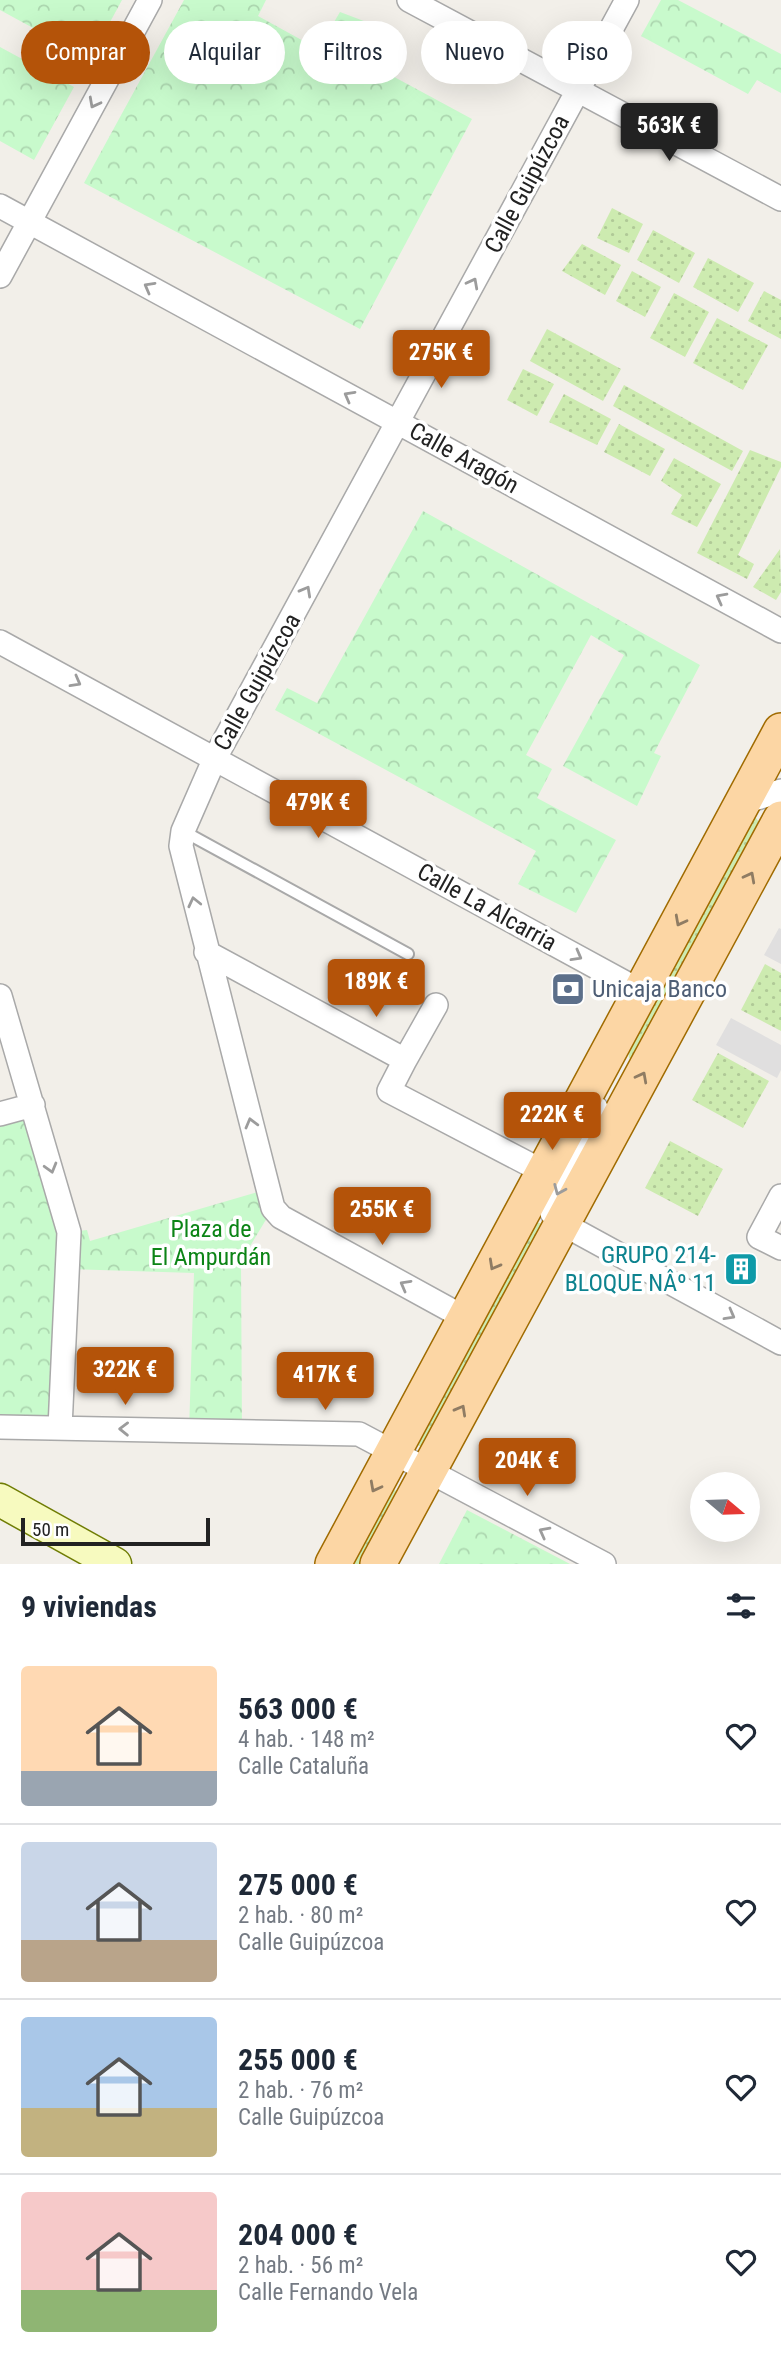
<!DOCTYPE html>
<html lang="es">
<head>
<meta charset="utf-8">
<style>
  body { margin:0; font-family:"Roboto Condensed",sans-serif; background:#f6f6f7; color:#1f2937; height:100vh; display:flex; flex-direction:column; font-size:26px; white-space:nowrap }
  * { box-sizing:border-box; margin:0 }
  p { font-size:23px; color:#747a83 }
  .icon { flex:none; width:38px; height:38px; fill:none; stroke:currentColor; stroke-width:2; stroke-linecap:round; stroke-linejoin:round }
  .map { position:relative; height:1564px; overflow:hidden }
  .details { display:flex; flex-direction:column; background:#fff; flex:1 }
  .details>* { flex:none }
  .top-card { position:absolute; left:21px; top:21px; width:740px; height:63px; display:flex; gap:14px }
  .needle { width:46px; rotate:109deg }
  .buttons { position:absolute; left:690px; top:1472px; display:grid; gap:14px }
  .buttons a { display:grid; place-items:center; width:70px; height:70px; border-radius:50%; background:#fff; box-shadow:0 7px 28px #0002; font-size:35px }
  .scale { position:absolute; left:21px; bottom:18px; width:189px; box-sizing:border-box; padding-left:7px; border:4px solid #222; border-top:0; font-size:19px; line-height:24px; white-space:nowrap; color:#222; -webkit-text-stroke:5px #fff; paint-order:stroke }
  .price { position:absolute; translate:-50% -60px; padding:0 16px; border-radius:7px; background:#b45309; color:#fff; font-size:23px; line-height:46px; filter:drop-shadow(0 2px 4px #0008) }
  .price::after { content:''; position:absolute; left:50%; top:42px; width:21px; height:16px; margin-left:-10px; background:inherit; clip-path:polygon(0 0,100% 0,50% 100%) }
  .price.active { background:#222; color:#fff }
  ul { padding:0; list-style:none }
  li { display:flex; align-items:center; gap:21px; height:175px; padding:0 21px }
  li+li { border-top:2px solid #e0e1e3 }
  li span { display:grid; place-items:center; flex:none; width:196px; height:140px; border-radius:7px; color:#555 }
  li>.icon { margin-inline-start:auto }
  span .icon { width:84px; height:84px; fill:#fffc; stroke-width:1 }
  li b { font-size:30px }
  h2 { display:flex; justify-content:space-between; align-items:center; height:84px; padding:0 21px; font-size:30px }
  .pill { padding:0 24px; border-radius:32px; background:#fff; box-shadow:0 7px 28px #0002; font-size:24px; line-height:63px }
  .pill.active { background:#b45309; color:#fff }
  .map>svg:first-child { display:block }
</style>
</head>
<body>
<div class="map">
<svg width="781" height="1564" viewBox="0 0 781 1564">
  <defs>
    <pattern id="grass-dots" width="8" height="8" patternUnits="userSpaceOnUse" patternTransform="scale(1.75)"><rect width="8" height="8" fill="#cdebb0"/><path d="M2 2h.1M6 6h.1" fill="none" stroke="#b0c997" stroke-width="1.8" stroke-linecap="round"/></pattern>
    <pattern id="park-crowns" width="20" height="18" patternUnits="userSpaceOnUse" patternTransform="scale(1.75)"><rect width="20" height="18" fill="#c8facc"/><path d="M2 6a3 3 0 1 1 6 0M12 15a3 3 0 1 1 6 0" fill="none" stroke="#acd6af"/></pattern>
  </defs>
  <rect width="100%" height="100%" fill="#f2efe9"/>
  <!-- residential -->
  <path fill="#e0dfdf" d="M779,928l2,1v35l-17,-9z
    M731,1018l50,27v25l-4,8 -61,-33z"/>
  <!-- grass -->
  <path fill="url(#grass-dots)" d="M612,208l31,16 -14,29 -32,-15z
    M653,230l42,23 -16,30 -42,-23z
    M582,244l39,21 -16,30 -43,-24z
    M708,258l46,25 -16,29 -45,-25z
    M632,271l29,16 -16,30 -29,-16z
    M764,291l17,9v39l-33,-18z
    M674,293l35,19 -24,45 -35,-19z
    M717,318l51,27 -25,45 -50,-27z
    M547,329l74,40 -18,32 -73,-40z
    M523,369l31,15 -17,32 -30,-16z
    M624,385l119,66 -11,20 -119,-65z
    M564,394l47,25 -14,26 -48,-23z
    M619,424l46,25 -15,27 -46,-24z
    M750,450l31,12v5l-43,88 16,9 -7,15 -50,-26z
    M674,458l47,26 -24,43 -26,-13 11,-19 -21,-14z
    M780,549l1,43 -5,8 -23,-13z
    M756,818l5,7 -129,235 -3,-2 -1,-11 120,-227z
    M765,964l16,9v58l-40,-21z
    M718,1053l51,28 -26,47 -51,-28z
    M670,1141l53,28 -25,47 -53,-28z
    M537,1222l5,2v8l-120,215 -5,-2 -2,-8 115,-209z
    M393,1489l5,3 -34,72h-17l39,-72z"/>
  <!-- park -->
  <path fill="url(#park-crowns)" d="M0,0h122l-32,59 -90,-49z
    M184,0h82l-8,16 60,33 22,-37 37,14 -16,33 111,60 -112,210 -276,-146z
    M661,0h17l103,54v39l-24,-13 -9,14 -107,-58z
    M0,47l74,40 -40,73 -34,-19z
    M423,511l277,154 -46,88 7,3 -24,50 -74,-40 61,-111 -33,-20 -65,120 26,14 -15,29 79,42 -40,73 -58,-29 18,-33 -261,-141 12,-22 30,15z
    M33,1105l37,127 17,-2 3,11 178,-52 5,19 -32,53 1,171 -53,-1 5,-158 -126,-4 -8,159 -60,-1v-313z
    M467,1510l103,54h-131z"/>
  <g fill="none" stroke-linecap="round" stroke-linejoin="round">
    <!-- lane casing -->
    <g stroke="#a9a9a9" stroke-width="14">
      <path id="lane" d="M183,831l225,123"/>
    </g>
    <!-- street casing -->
    <g stroke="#a9a9a9" stroke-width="26">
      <path id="street" d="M409,0l372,199
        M0,206l781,425
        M0,276l150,-276
        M0,642l642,350
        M743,802l38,-11
        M206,952l199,108 -16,31 155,81
        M0,996l69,236 -9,196
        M405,1060l31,-55
        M596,1108l-41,90 -3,15 11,11 218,119
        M0,1114l33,-9
        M781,1196l-22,41 22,11
        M465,1318l-184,-101 -8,-9 -92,-362 2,-15 32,-73 412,-758
        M0,1427l359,7 245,130"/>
    </g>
    <!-- secondary casing -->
    <g stroke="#707d05" stroke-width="35">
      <path id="secondary" d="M0,1500l115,64"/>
    </g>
    <!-- primary casing -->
    <g stroke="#a06b00" stroke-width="38">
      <path id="primary" d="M333,1564l448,-833
        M378,1564l403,-745"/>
    </g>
    <!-- lane -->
    <use href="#lane" stroke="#fff" stroke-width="10"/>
    <!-- street -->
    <use href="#street" stroke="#fff" stroke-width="23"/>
    <!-- secondary -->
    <use href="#secondary" stroke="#f7fabf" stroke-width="32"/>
    <!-- primary -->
    <use href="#primary" stroke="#fcd6a4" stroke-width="35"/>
  </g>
  <!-- one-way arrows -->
  <defs><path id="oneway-chevron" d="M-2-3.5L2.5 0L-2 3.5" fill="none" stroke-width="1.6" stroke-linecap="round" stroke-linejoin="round" transform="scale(1.75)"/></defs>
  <g stroke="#9c9c9c">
    <use href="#oneway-chevron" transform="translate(94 103) rotate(118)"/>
    <use href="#oneway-chevron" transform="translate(473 283) rotate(-62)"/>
    <use href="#oneway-chevron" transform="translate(149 287) rotate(-151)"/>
    <use href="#oneway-chevron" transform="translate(349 396) rotate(-151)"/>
    <use href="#oneway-chevron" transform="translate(306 591) rotate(-61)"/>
    <use href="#oneway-chevron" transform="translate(721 598) rotate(-152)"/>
    <use href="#oneway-chevron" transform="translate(76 682) rotate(29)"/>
    <use href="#oneway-chevron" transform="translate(194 902) rotate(-103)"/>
    <use href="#oneway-chevron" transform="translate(577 956) rotate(29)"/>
    <use href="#oneway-chevron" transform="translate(251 1123) rotate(-105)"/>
    <use href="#oneway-chevron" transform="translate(51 1168) rotate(74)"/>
    <use href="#oneway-chevron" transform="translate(559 1190) rotate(113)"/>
    <use href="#oneway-chevron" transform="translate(405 1285) rotate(-151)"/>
    <use href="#oneway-chevron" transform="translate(730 1315) rotate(29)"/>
    <use href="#oneway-chevron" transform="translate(124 1429) rotate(-179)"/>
    <use href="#oneway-chevron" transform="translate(544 1532) rotate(-152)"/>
  </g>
  <g stroke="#8f7c63">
    <use href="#oneway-chevron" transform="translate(750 877) rotate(-62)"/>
    <use href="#oneway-chevron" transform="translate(680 921) rotate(118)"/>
    <use href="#oneway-chevron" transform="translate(642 1077) rotate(-62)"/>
    <use href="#oneway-chevron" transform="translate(494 1265) rotate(119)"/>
    <use href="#oneway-chevron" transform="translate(461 1410) rotate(-61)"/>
    <use href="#oneway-chevron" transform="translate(375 1487) rotate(118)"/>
  </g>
  <!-- icons -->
  <defs>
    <g id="bank-square" transform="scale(1.75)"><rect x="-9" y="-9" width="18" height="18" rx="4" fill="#5c6f8a" stroke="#fff"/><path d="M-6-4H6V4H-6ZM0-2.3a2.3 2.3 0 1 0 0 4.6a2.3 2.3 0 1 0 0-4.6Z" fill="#fff"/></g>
    <g id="building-square" transform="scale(1.75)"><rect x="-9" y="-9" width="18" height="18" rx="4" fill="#0f9aa8" stroke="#fff"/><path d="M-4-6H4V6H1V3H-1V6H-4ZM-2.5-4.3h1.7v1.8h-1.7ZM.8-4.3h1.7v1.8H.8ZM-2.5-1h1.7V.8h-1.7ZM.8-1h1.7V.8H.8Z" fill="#fff"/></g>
  </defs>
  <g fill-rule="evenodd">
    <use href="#bank-square" x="568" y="989"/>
    <use href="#building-square" x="741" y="1269"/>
  </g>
  <g text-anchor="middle" stroke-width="7" stroke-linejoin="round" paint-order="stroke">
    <!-- street labels -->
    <g font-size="24" fill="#222" stroke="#fff">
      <text transform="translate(527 184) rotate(-62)" y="8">Calle Guipúzcoa</text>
      <text transform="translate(464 458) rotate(29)" y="8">Calle Aragón</text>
      <text transform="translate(257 682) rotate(-61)" y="8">Calle Guipúzcoa</text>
      <text transform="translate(487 907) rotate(29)" y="8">Calle La Alcarria</text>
    </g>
    <!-- service labels -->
    <g font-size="24" fill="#4e5e75" stroke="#fff" text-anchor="start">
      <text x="592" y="997">Unicaja Banco</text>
    </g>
    <!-- park labels -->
    <g font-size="24" fill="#0c8416" stroke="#fff">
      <text x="211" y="1237">Plaza de<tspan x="211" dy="28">El Ampurdán</tspan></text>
    </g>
    <!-- culture labels -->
    <g font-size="24" fill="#0d838f" stroke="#fff" text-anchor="end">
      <text x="716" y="1263">GRUPO 214-<tspan x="716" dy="28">BLOQUE NÂº 11</tspan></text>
    </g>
  </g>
</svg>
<div class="buttons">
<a><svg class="needle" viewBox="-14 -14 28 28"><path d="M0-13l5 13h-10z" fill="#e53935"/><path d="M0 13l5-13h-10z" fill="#747a83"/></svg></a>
</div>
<div class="scale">50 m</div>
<b class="price active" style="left:669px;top:163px">563K €</b>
<b class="price" style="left:441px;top:390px">275K €</b>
<b class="price" style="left:318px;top:840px">479K €</b>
<b class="price" style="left:376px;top:1019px">189K €</b>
<b class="price" style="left:552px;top:1152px">222K €</b>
<b class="price" style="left:382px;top:1247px">255K €</b>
<b class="price" style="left:125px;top:1407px">322K €</b>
<b class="price" style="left:325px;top:1412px">417K €</b>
<b class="price" style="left:527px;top:1498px">204K €</b>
<div class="top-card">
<a class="pill active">Comprar</a>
<a class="pill">Alquilar</a>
<a class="pill">Filtros</a>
<a class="pill">Nuevo</a>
<a class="pill">Piso</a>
</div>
</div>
<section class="details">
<h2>9 viviendas<svg class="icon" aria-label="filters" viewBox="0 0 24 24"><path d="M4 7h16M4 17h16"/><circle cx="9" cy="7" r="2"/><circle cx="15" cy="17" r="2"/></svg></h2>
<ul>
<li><span style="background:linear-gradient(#ffd9b3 75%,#9aa5b1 0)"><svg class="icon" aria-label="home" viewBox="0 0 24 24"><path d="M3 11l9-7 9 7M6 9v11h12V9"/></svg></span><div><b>563 000 €</b><p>4 hab. · 148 m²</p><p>Calle Cataluña</p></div><svg class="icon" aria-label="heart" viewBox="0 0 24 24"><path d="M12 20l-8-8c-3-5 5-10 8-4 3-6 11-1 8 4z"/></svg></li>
<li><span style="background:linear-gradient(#c9d6e8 70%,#b9a48a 0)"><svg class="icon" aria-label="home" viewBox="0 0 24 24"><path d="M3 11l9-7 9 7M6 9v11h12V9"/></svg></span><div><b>275 000 €</b><p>2 hab. · 80 m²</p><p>Calle Guipúzcoa</p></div><svg class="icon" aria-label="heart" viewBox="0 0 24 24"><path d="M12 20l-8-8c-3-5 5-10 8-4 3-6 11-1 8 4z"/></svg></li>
<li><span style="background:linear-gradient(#a9c7e8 65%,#c2b280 0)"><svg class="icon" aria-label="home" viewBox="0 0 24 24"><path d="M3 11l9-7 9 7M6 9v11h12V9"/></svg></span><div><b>255 000 €</b><p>2 hab. · 76 m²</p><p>Calle Guipúzcoa</p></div><svg class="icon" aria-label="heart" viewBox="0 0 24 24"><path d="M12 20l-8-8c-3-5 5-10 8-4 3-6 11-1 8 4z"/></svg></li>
<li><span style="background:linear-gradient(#f6c9c9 70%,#8fb573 0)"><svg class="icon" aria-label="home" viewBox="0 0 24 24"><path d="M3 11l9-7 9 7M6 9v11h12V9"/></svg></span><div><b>204 000 €</b><p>2 hab. · 56 m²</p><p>Calle Fernando Vela</p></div><svg class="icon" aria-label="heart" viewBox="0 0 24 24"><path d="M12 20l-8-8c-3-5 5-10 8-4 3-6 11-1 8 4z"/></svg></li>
</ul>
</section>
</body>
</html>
